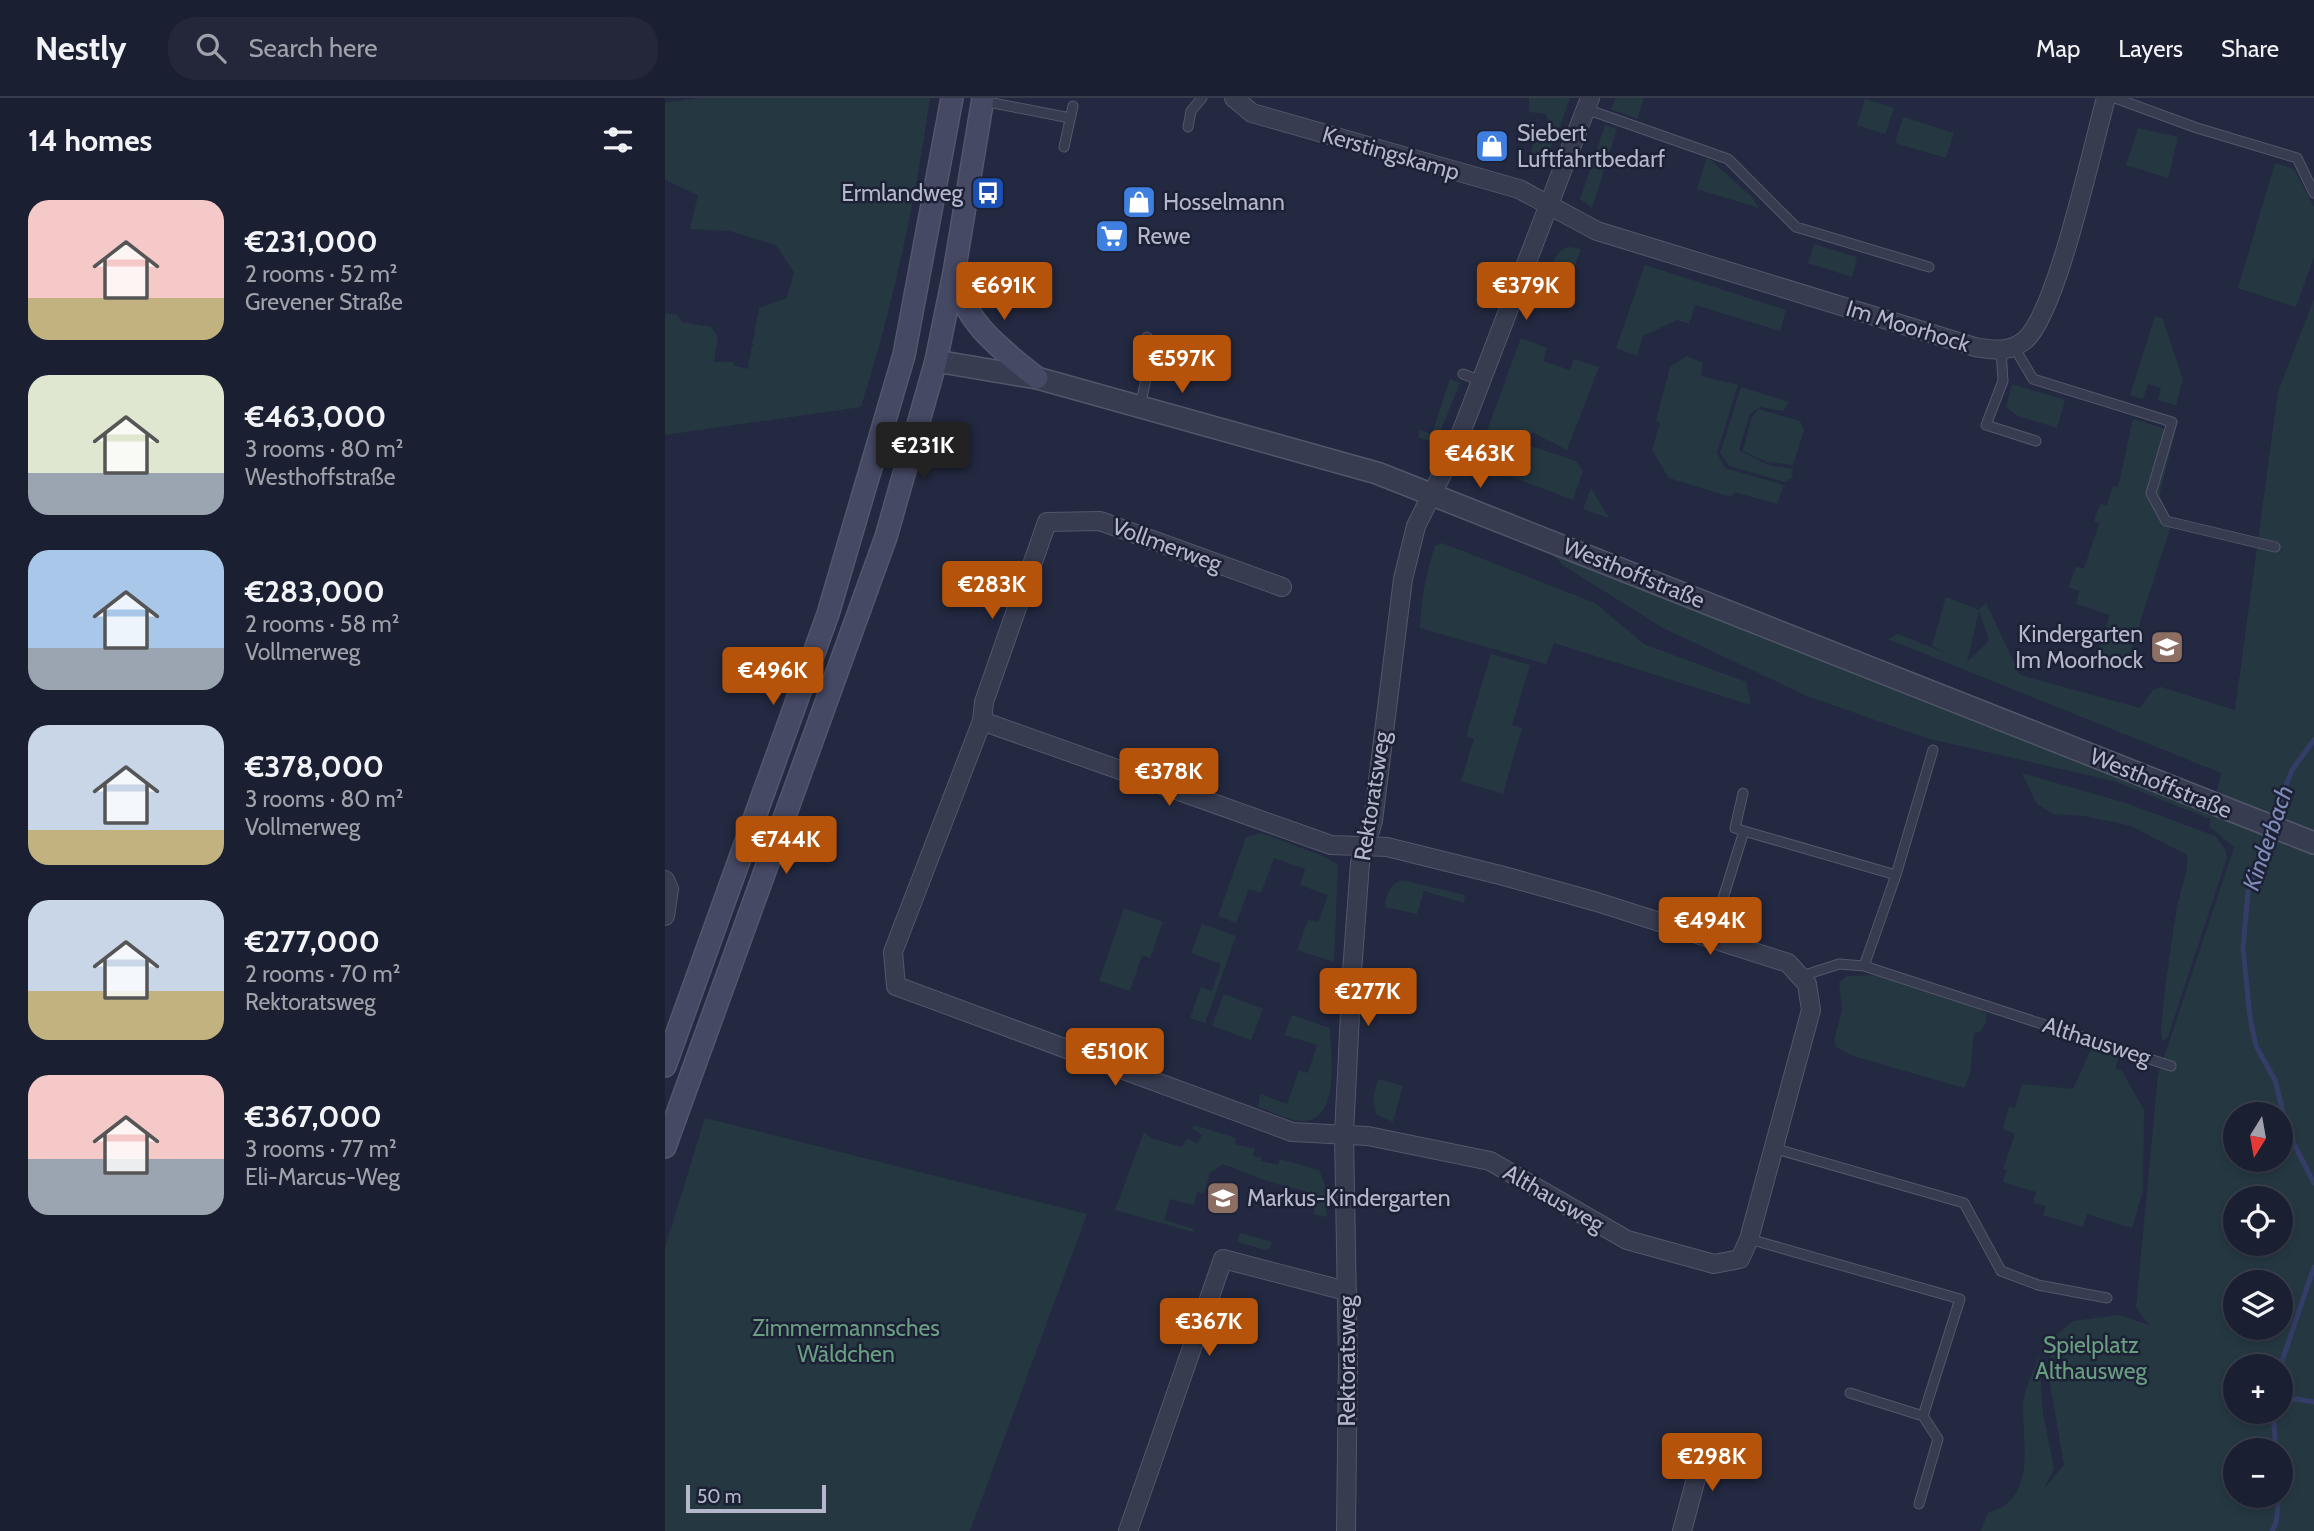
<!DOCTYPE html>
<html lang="en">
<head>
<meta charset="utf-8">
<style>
  body { margin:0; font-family:Cabin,sans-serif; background:#232739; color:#f1f3f6; height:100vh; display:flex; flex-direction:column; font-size:26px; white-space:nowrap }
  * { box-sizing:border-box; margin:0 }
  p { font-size:23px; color:#9fa2ab }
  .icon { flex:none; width:38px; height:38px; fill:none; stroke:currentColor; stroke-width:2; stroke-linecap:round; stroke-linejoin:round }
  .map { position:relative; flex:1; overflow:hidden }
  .drawer { display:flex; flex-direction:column; background:#1a1f31; width:665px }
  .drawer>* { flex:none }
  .needle { width:46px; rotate:191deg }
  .fabs { position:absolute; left:1558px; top:1004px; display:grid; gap:14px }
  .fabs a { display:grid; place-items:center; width:70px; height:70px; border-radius:50%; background:#1a1f31; box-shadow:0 4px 10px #0003,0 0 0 2px #383d4d; font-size:35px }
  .scale { position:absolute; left:21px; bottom:18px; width:140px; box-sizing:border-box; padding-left:7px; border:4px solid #b4b7cb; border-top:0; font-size:19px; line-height:24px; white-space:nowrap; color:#b4b7cb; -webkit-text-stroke:5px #1c2136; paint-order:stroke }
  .price { position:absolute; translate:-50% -60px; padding:0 16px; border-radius:7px; background:#b45309; color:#fff; font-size:23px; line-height:46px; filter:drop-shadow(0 2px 4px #0008) }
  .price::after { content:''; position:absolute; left:50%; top:42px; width:21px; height:16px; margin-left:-10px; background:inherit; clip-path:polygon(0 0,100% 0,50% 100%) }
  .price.active { background:#222; color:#fff }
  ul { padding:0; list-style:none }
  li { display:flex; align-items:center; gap:21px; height:175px; padding:0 28px }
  li span { display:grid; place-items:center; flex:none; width:196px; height:140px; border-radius:21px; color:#555 }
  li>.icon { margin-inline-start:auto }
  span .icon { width:84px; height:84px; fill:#fffc; stroke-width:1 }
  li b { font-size:30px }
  h2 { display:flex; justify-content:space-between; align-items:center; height:84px; padding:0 28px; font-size:30px }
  header { display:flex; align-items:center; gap:42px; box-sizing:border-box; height:98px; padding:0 35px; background:#1a1f31; border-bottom:2px solid #383d4d }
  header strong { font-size:33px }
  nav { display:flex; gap:38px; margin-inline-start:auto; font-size:24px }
  .search { width:490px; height:63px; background:#232739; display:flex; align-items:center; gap:18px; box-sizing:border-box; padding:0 24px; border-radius:28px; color:#9fa2ab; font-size:26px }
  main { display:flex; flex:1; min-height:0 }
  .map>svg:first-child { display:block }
</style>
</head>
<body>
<header>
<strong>Nestly</strong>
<div class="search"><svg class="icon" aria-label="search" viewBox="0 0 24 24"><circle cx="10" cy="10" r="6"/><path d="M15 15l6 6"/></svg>Search here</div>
<nav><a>Map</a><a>Layers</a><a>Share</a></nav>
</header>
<main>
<section class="drawer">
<h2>14 homes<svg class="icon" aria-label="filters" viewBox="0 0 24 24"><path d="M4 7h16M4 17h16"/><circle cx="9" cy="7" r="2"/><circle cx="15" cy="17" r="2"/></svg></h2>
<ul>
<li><span style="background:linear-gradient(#f6c9c9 70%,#c2b280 0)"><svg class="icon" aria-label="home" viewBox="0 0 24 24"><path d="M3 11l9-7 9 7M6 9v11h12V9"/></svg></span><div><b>€231,000</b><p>2 rooms · 52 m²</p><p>Grevener Straße</p></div></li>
<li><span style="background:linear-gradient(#dfe7d0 70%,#9aa5b1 0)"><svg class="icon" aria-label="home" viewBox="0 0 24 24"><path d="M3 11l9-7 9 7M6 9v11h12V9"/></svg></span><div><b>€463,000</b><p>3 rooms · 80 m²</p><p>Westhoffstraße</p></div></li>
<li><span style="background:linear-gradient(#a9c7e8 70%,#9aa5b1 0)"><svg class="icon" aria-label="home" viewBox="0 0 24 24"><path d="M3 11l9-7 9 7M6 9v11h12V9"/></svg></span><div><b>€283,000</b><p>2 rooms · 58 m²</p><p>Vollmerweg</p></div></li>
<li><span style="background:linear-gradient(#c9d6e8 75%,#c2b280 0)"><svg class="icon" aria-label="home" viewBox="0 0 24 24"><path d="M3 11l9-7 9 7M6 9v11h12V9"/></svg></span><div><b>€378,000</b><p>3 rooms · 80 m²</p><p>Vollmerweg</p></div></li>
<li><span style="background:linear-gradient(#c9d6e8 65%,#c2b280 0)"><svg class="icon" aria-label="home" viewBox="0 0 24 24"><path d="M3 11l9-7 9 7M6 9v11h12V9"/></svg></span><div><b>€277,000</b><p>2 rooms · 70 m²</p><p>Rektoratsweg</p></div></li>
<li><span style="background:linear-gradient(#f6c9c9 60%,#9aa5b1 0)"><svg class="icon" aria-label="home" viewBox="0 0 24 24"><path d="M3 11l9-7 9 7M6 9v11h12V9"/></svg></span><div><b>€367,000</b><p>3 rooms · 77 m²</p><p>Eli-Marcus-Weg</p></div></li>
</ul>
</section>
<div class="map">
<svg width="1649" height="1433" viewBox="0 0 1649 1433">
  <rect width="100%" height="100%" fill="#232941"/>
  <!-- green -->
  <path fill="#253842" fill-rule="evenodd" d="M34,0h231c-15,106 -37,207 -69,309l-196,28v-122l12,2 5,7 29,5 7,10 -4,25h19l2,4 16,3 -3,-3 2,-10 3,1 -3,-2 2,-9h3l-3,-2 2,-9h3l-3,-2 5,-25 28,-10 7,-26 -18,-27 -47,-14 -39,-2 8,-34 -33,-15v-77z
    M864,0h41l-11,30 -9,-2 -4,-12 -17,-2z
    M951,0h28l-7,21 -26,-10z
    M1200,1l29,9 -9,26 -28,-9z
    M1238,19l51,16 -8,25 -51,-15z
    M940,27l12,4 -25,79 -12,-9z
    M1473,30l40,9 -10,41 -42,-13z
    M878,42l11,1 -16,29 -11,-2 7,-26z
    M1042,59l45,40 7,11 -62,-19z
    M1610,65l19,6 20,38v50l-18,50 -58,-19z
    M1149,146l43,13 -5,20 -44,-14z
    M905,149l11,2 -20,56 -20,-8c6,-17 9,-47 29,-50z
    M980,167l141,45 -6,21 -85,-26 -6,19 -12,-4 -34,16 -6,20 -21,-8z
    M1649,201v1232h-333l7,-18c50,-15 34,-69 35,-109 1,-15 11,-33 16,-48l4,57 11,55 -10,21 20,-24 -14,-81v-25l6,-24 17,-14 46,-6 30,10 -13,-18 22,-232 76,-228 -25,-21 2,-7 -98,-38 -187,-43 -119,-42 -144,-68 -99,-62 -10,-10 10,-1 648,259 9,-41 -333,-134 10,-5 50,20 -16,-8 14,-49 33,13 7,-7 34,72 120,33 13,-18 8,-3 74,23 43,-318zM1314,513l10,30 -22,21zM1570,1017h45v45h-45zM1570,1101h45v45h-45zM1570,1185h45v45h-45zM1570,1269h45v45h-45zM1570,1353h45v45h-45z
    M1490,218l8,3 20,61 -7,25 -18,-5 3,-12 -13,-4 -5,15 -13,-4z
    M856,240l26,10 -4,13 27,9 4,-11 25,8 -32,83 -35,-18 -4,13 48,16 7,10 -10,29 -98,-37z
    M1022,258l16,7 -2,13 37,9 -21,68 8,15 59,17 -7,19 -43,-12 -3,5 -62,-19 -17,-28 8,-27 -4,-2 14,-54z
    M785,281l10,4 -22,54 -6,5 -14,-5 2,-7 12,4z
    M1347,286l53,16 -8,28 -39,-12 -12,-9z
    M1076,289l48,15 -6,9 -23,-4 -10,7 -11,36 29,15 25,4 -1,9 -8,4 -55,-16 -9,-13z
    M1093,311l42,12 4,9 -11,35 -26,-3 -24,-11 8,-32z
    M1468,321l42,13 -17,68 12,28 -45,142 -30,-8 15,-47 -34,-11 3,-13 -11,-4 8,-20 8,1 15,-44 -5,-3 6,-17 7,1 6,-19 5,1z
    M926,390l18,30 -26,-9z
    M777,445l153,60 49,41 102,38 5,23 -197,-62 -8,21 -126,-36c1,-29 6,-55 15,-82z
    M826,556l39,11 -18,60 10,3 -19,66 -42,-13 13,-42 -8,-3z
    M1357,675l104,30 89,33 10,13 2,9 -59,179 -6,4 -1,-13c4,-40 9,-80 16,-120 3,-19 12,-34 10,-53l-56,-29 -46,-10 -32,-2 -16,-10z
    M596,735l62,23 15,9 -4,97 -37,-12 11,-30 10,2 10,-27 -28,-10 5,-16 -31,-11 -13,35 -12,-4 -13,34 -18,-7 28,-79z
    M737,782l63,15 -1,8 -40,-12 -7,23 -32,-7c2,-14 4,-22 17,-27z
    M459,810l39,14 -13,36 -8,-3 -12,36 -31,-10z
    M537,826l34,12 -31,87 -15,-5 11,-31 11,4 9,-27 -30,-11z
    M1210,877l102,33 9,5v9l-6,10 -6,1 -4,41 -6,14 -111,-32 -17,-9 -2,-7 8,-29 -3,-29 8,-6z
    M559,896l39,15 -12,31 -39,-14z
    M627,917l38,13c0,27 12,94 -30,93 -13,-1 -29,-10 -42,-14l2,-13 27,10 12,-34 9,3 9,-28 -33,-10z
    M1427,949l28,8 -5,13 7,3 22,39 -1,81 -11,37 -45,-14 -4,13 -40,-12 3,-9 -13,-3 3,-11 -33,-10 4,-12 -4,-1 12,-35 -12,-5 6,-22 6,1 7,-24 51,5z
    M713,981l25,7 -10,36 -17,-8 -3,-16z
    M40,1020l382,96 -117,317h-305v-284z
    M529,1027l42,13 -1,6 20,5 -2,7 9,2 -1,3 17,4 2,-6 39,11 6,15 2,32 -14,-3 4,-14 -7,-2 1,-5 -47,-13 -41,-16 -13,9 -6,21 -7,-2 -3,13 -24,-6 -6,21 30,9 -1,3 -78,-22 29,-78 7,6 31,9 5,-9 10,6 5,-9 -9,-6z
    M575,1135l32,9 -2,6 -4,2 -25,-7 -4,-2z"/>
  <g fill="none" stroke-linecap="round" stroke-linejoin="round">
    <!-- stream -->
    <path stroke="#343d67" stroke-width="5" d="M1608,723l19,-51 22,-30
      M1606,732l-7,28 -16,34 -5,56 7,69 6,29 19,34 13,52 26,51
      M1615,1269l34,-100
      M1615,1304l17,-3 17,3
      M1608,1314l3,39
      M1607,1433l4,-8 3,-27"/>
    <!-- service casing -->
    <g stroke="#52576b" stroke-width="11">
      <path id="service" d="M1450,0l82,30 100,30 17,35
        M318,3l87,17
        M921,11l142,50 68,68 133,40
        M523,29l3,-16 11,-13
        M399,49l9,-41
        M1349,249l19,32 139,43 -21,71 15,28 109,26
        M1336,252l2,31 -17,44 50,16
        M798,276l19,7
        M475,308l7,-31v-38
        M1079,733l152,44
        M1046,839l33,-106 -9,-3 8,-35
        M1199,868l32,-91 37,-125
        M1137,878l37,-12 25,2 307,100
        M1108,1050l191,55 37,68 37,14 69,13
        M1084,1141l211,60 -37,117 -73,-23
        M1254,1406l19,-65 -15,-23"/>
    </g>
    <!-- minor casing -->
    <g stroke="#52576b" stroke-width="20">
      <path id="minor" d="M569,0l18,15 267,76 78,42 378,116c19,3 35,6 50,-7 32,-27 68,-196 81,-242
        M317,623l349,124 56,2 113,28 97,27 191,61 19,21 4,26 -62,229 -9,20 -26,5 -87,-24 -137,-79 -122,-25 -76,-4 -396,-146 -3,-34 89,-231 2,-19 63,-180 53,-1 182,66
        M0,782l4,9 -4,27
        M463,1433l95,-272 123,32
        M681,1433l2,-170 -4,-227 8,-162 8,-109 13,-42 30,-242 13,-53 40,-80 134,-348
        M1017,1433l23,-86"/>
    </g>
    <!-- tertiary casing -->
    <g stroke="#52576b" stroke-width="24">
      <path id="tertiary" d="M271,263l101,17 340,95 937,370"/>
    </g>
    <!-- secondary casing -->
    <g stroke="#52576b" stroke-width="24">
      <path id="secondary" d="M290,177c8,47 47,75 82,103
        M0,968l163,-452 76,-259 48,-257
        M0,1049l221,-610 50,-176 18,-88 29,-175"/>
    </g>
    <!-- service -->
    <use href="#service" stroke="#373c50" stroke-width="9"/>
    <!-- minor -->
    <use href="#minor" stroke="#373c50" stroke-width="18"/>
    <!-- tertiary -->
    <use href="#tertiary" stroke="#373c50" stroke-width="21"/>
    <!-- secondary -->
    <use href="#secondary" stroke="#454964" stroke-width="21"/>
  </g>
  <!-- icons -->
  <defs>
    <g id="shop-square" transform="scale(1.75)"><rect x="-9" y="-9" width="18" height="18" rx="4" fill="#3f7fe0" stroke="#1c2136"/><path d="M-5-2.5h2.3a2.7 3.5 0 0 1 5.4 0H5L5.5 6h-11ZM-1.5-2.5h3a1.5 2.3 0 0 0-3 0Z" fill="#fff"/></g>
    <g id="bus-square" transform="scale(1.75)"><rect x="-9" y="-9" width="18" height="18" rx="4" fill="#1a4fb4" stroke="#1c2136"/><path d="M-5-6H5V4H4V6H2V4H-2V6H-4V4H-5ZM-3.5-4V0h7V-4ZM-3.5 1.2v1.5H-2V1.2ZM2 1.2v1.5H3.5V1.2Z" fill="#fff"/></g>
    <g id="supermarket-square" transform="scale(1.75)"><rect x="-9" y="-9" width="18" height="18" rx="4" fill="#3f7fe0" stroke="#1c2136"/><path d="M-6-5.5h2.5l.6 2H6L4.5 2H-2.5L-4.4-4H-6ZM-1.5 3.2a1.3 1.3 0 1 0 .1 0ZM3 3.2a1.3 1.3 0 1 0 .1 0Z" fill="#fff"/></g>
    <g id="school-square" transform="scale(1.75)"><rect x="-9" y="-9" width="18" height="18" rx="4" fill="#8d6e63" stroke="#1c2136"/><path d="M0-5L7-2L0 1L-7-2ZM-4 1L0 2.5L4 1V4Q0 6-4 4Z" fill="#fff"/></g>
  </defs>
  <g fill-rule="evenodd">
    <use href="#shop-square" x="827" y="48"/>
    <use href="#bus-square" x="323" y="95"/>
    <use href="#shop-square" x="474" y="104"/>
    <use href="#supermarket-square" x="447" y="138"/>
    <use href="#school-square" x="1502" y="549"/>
    <use href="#school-square" x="558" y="1100"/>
  </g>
  <g text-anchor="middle" stroke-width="5" stroke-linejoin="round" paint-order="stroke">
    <!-- poi labels -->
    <g font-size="23" fill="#b4b7cb" stroke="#1c2136" text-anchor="start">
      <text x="852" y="43">Siebert<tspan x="852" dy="26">Luftfahrtbedarf</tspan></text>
      <text x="298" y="103" text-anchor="end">Ermlandweg</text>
      <text x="498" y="112">Hosselmann</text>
      <text x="472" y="146">Rewe</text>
      <text x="1478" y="544" text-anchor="end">Kindergarten<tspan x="1478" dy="26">Im Moorhock</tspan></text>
      <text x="582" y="1108">Markus-Kindergarten</text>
    </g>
    <!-- street labels -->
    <g font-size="23" fill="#b4b7cb" stroke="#1c2136">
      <text transform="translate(726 55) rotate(16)" y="8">Kerstingskamp</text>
      <text transform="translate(1243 228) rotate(17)" y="8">Im Moorhock</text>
      <text transform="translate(502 447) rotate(20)" y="8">Vollmerweg</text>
      <text transform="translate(969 475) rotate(22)" y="8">Westhoffstraße</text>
      <text transform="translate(1496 685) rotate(22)" y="8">Westhoffstraße</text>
      <text transform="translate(707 698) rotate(-81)" y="8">Rektoratsweg</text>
      <text transform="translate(1432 943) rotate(18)" y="8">Althausweg</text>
      <text transform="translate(889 1100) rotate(30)" y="8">Althausweg</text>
      <text transform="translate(682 1263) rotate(-90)" y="8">Rektoratsweg</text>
    </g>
    <!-- park labels -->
    <g font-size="23" fill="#699e81" stroke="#1c2136">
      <text x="181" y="1238">Zimmermannsches<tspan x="181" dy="26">Wäldchen</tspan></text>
      <text x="1426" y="1255">Spielplatz<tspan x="1426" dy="26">Althausweg</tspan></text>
    </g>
    <!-- water labels -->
    <g font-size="24" font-style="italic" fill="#808bb8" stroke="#1c2136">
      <text transform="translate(1603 740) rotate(-71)" y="8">Kinderbach</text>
    </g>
  </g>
</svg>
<div class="fabs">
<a><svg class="needle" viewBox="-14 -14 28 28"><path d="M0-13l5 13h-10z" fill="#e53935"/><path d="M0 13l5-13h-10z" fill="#9fa2ab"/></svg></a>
<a><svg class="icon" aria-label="locate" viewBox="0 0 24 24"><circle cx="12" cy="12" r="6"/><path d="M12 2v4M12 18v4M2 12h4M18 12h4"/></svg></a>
<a><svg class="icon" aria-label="layers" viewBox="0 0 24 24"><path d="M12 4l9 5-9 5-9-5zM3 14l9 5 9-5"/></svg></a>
<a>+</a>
<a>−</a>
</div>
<div class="scale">50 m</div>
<b class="price" style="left:339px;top:224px">€691K</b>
<b class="price" style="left:861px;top:224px">€379K</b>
<b class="price" style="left:517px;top:297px">€597K</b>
<b class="price active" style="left:258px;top:384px">€231K</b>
<b class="price" style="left:815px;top:392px">€463K</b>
<b class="price" style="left:327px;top:523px">€283K</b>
<b class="price" style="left:108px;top:609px">€496K</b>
<b class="price" style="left:504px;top:710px">€378K</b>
<b class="price" style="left:121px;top:778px">€744K</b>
<b class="price" style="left:1045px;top:859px">€494K</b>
<b class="price" style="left:703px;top:930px">€277K</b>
<b class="price" style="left:450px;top:990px">€510K</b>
<b class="price" style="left:544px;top:1260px">€367K</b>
<b class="price" style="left:1047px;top:1395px">€298K</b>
</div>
</main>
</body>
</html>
